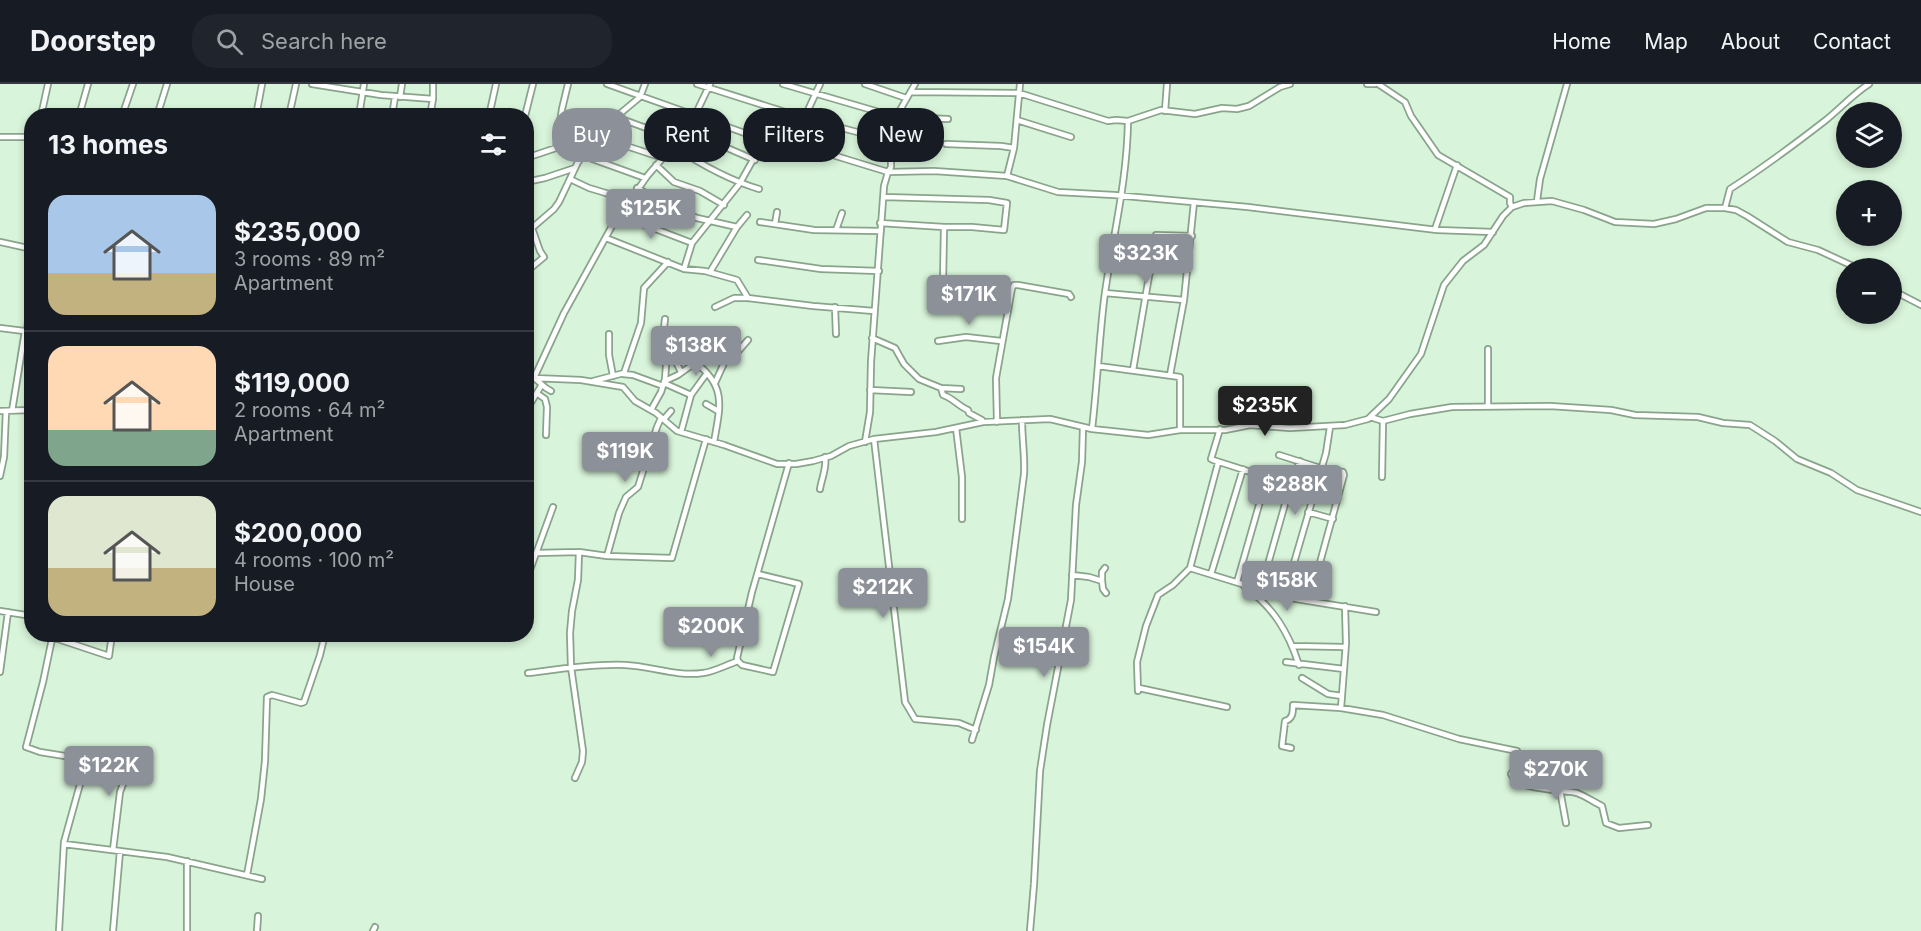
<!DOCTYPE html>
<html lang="en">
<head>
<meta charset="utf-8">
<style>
  body { margin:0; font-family:Inter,sans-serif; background:#20242c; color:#f1f3f6; height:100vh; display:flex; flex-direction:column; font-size:22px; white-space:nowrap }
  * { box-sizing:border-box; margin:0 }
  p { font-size:20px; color:#9ea1a6 }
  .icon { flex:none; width:33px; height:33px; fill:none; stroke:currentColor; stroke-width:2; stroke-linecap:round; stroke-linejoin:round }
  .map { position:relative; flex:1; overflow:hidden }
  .panel { position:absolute; left:24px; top:24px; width:510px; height:534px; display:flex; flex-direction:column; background:#171b24; border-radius:24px; box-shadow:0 3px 9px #0003 }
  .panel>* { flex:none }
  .guide { position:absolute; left:552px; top:24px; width:570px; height:54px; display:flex; gap:12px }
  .tools { position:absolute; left:1836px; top:18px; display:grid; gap:12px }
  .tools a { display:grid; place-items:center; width:66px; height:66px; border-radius:50%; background:#171b24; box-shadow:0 3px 9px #0003; font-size:30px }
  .price { position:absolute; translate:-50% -51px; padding:0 14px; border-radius:6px; background:#8c9099; color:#fff; font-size:20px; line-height:39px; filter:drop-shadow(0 2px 3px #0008) }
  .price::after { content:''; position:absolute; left:50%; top:36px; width:18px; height:14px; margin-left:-9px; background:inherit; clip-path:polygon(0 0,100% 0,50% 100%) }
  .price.on { background:#222; color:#fff }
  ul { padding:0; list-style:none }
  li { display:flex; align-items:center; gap:18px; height:150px; padding:0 24px }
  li+li { border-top:2px solid #363941 }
  li span { display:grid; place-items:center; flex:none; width:168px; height:120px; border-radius:18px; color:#555 }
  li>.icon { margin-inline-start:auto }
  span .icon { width:72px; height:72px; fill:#fffc; stroke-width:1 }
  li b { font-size:26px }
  h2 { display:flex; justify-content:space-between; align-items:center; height:72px; padding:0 24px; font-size:26px }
  .tag { padding:0 21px; border-radius:24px; background:#171b24; box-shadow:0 3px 9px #0003; font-size:21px; line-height:54px }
  .tag.on { background:#8c9099; color:#fff }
  header { display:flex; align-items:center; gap:36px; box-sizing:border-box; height:84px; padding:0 30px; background:#171b24; border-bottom:2px solid #363941 }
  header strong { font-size:28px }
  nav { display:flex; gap:33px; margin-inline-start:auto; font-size:21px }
  .search { width:420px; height:54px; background:#20242c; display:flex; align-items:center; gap:15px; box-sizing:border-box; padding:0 21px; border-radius:24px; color:#9ea1a6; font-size:22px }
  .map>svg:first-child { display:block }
</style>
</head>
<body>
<header>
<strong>Doorstep</strong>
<div class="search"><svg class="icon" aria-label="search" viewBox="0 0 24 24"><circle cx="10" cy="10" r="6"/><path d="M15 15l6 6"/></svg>Search here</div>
<nav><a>Home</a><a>Map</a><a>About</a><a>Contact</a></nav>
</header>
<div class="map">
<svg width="1921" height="847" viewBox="0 0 1921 847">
  <rect width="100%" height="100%" fill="#d8f4da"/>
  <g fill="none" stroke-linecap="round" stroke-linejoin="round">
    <!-- minor casing -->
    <g stroke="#8aa48c" stroke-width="8">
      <path id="minor" d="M312,0l69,11 52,4
        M607,0l157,56 27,7 35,6 62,19 46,-1 73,5 51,16 56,3 134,12 189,23 56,2
        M697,0l107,34 87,23
        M783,0l113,33 52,2
        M865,0l41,14
        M1367,0h8
        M1378,0l27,18 6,14 27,39 72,42v6l2,4
        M911,8l108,1 89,28 8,-1 12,1
        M400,13l2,-13
        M1165,27l2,-27
        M41,32l7,-32
        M79,32l9,-32
        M122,32l11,-32
        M157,32l10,-32
        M256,32l6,-32
        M289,32l7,-32
        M359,32l5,-32
        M392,32l3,-19
        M430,32l3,-17v-15
        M489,32l7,-32
        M525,32l8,-32
        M616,33l63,23
        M1017,36l54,17
        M689,44l36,19 30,13
        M0,53h32
        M946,60l55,2 13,2
        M673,62c27,18 56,34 86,43
        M791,63l29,-63
        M556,64l6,-39 6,-25
        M584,72l61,22
        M526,74l30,-10 29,-4 14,-7 64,21
        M656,81l18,17 26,9 24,14
        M1007,92l7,-28 6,-64
        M570,95l19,9 40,12
        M526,98l19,-4 30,-10
        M637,104l32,18 28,12 40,9
        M884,113l105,3 18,3 -3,27 -32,-3h-28
        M1537,117l3,-22 27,-95
        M1725,124l5,-19c33,-21 65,-45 96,-69 15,-12 27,-26 43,-36
        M619,131l73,28
        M760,138l54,8 67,1
        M880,139l64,4 -1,55
        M775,140l2,-12
        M1435,145l22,-64
        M836,146l6,-17
        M606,154l78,31 21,2 32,9 11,18
        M0,158l32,7
        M758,176l63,9 58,2
        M684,185l8,-26 48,-60 24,-43
        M526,188l18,-15 -4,-6 -8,-23 22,-19 5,-7 19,-40 38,-45 24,-20 5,-13
        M710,188l27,-45 10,-12
        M1892,206l29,15
        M1105,209l79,7
        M715,223l19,-9h14l65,8 61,5
        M835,223l1,27
        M0,244l32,4
        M27,248l5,-52
        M609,250v21l4,21
        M872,254l23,10 9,16 15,15 22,9 2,7c10,3 15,11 25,15l1,3 13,7 1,2
        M938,257l28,-4 35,4
        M678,273l-3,3 6,12
        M728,276l6,-4 14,-16
        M696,279c31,24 24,44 18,79
        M1098,282l82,11v53
        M1133,286l23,-135 36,1
        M526,290l8,4 47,2 42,7 12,14 21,12 21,18 47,14 53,19h19l17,-3 18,-5 18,-10 25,-7 62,-7 47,-10 67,-3 42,10 56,6 32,-5h45l25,-5 40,3 55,-3 23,-6 21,-20 32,-45 23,-69 19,-24 21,-16 19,-29 9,-9 12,-4 28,-2 32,9 31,12 39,2 22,-5 30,-11h19l11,2 11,6 41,26 30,8 39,18
        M623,290l10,1 30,11
        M1170,291l14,-75 10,-98
        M593,297l31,-8 17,-50 3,-35 24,-26
        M665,297l13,-6 24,-17 9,-2 14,5
        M664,299l27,12
        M715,299l10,-22 3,-1 5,-26
        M941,304l20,1
        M870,306l41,2
        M551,307c-10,-5 -9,-8 -17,-13l30,-65 48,-87 36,-51 41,-47 21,-44
        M538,310l7,5 2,8 -1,28
        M706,320l12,7
        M1488,322v-57
        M651,326l10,-18 4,-13 2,-26 -4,-17 2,-17
        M0,327l32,-1
        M12,327l13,-80
        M526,327l15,-25
        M1370,333l13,4 27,-7 42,-7 98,-1 61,4 24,5 63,2 25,6 27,2 25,16 22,18 34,14 26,17 64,22
        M664,335l7,-8
        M997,338l-1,-44 16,-90 2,-3h4l51,9 2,3
        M956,344l6,49v42
        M1092,345c5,-43 7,-86 12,-129 8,-61 23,-116 24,-179l33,-11 34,4 27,-6 15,1 12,-3 31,-19 10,-3
        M1220,345l-9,30 2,1 69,22 33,7
        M681,348l10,-37 16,-22
        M874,355l31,263 10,17 44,4 17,7
        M865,358l5,-30 1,-50 13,-176 4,-14 3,-5v-26l5,-24 19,-33
        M1279,371l41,13 23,4 1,3 -28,102 -25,-8
        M1218,379l-28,105 94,29 92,15
        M0,392l4,-19 2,-46
        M1382,393l1,-56
        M820,405c2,-12 7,-21 5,-32
        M1308,428l25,7
        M536,469l43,-1 28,4 65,2
        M607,472l12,-43 7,-16 12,-10 19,-60 4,-9
        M672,474l34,-119
        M1266,487l23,5
        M758,490l41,10 -26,88 -31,-7 -4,-4 -1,-3 15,-66 37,-129
        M1211,490l32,-105
        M1072,491l17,2 13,4 1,8 3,4
        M526,497l27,-74
        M1102,497v-9l3,-4
        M1237,498l30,-105
        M1244,502c29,21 44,45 55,79
        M1263,505l3,-18 25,-88 9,-22
        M1284,513l42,-144 4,-26
        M0,527l32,5
        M53,550l-10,48 -17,65 14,5 31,5 53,21
        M52,553l57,19 3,-22
        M1293,562l51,1
        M1286,578l58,7
        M0,588l8,-60
        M528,589c32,-4 65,-9 97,-8 26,1 52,12 78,8 11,-1 23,-8 35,-12
        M1302,594l26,16 14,2
        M1139,604l88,19
        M1138,607l-1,-29 9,-36 12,-31 15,-10 17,-17
        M1341,624l5,-65 -1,-37
        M972,656l17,-55 5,-28 14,-58 16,-125c1,-18 -2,-35 -2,-54
        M1291,664l-9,-2 3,-25c8,-2 8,-9 8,-16l48,3 42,7 76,24 58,12 3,4 -2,9 -7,10c7,17 49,15 66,19 8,3 17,9 25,13l4,17 13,5 29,-3
        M575,694l7,-16 1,-11 -12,-84 -1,-34 2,-22 6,-31 1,-28
        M1560,706l6,33
        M64,760l103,13 95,22
        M113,766l7,-58 15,-39
        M247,791l14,-76 4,-38 2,-64 5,-2 29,8 3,-1 16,-47 5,-21
        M59,847l5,-89 18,-65 -4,-16
        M113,847l7,-80
        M187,847v-70
        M257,847l1,-15
        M373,847l2,-4
        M1030,847l4,-47 6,-113 7,-46 24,-125 5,-95 6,-43 1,-35"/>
    </g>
    <!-- minor -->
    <use href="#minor" stroke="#fff" stroke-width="4.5"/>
  </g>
</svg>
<div class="tools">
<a><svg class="icon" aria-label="layers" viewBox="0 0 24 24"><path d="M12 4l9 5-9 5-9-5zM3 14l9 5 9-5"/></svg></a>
<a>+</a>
<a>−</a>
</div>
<b class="price" style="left:651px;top:156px">$125K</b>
<b class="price" style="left:1146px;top:201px">$323K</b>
<b class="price" style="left:969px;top:242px">$171K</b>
<b class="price" style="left:696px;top:293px">$138K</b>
<b class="price on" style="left:1265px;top:353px">$235K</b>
<b class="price" style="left:625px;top:399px">$119K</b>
<b class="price" style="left:1295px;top:432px">$288K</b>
<b class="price" style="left:1287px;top:528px">$158K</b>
<b class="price" style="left:883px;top:535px">$212K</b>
<b class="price" style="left:711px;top:574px">$200K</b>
<b class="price" style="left:1044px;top:594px">$154K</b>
<b class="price" style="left:109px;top:713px">$122K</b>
<b class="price" style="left:1556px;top:717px">$270K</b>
<div class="guide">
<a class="tag on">Buy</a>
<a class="tag">Rent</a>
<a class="tag">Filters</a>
<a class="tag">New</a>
</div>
<section class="panel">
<h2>13 homes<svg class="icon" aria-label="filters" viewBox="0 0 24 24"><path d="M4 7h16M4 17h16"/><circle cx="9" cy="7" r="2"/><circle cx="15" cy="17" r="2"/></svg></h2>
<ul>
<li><span style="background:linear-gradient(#a9c7e8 65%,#c2b280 0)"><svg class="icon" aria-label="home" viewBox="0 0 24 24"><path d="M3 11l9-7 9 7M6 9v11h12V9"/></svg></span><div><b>$235,000</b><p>3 rooms · 89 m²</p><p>Apartment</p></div></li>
<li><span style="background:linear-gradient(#ffd9b3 70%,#7fa58c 0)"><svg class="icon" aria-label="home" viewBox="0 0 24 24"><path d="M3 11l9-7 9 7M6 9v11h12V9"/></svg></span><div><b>$119,000</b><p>2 rooms · 64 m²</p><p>Apartment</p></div></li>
<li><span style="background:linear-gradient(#dfe7d0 60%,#c2b280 0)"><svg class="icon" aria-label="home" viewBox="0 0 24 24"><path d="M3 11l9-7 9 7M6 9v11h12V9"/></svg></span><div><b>$200,000</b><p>4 rooms · 100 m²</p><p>House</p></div></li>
</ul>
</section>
</div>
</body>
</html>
